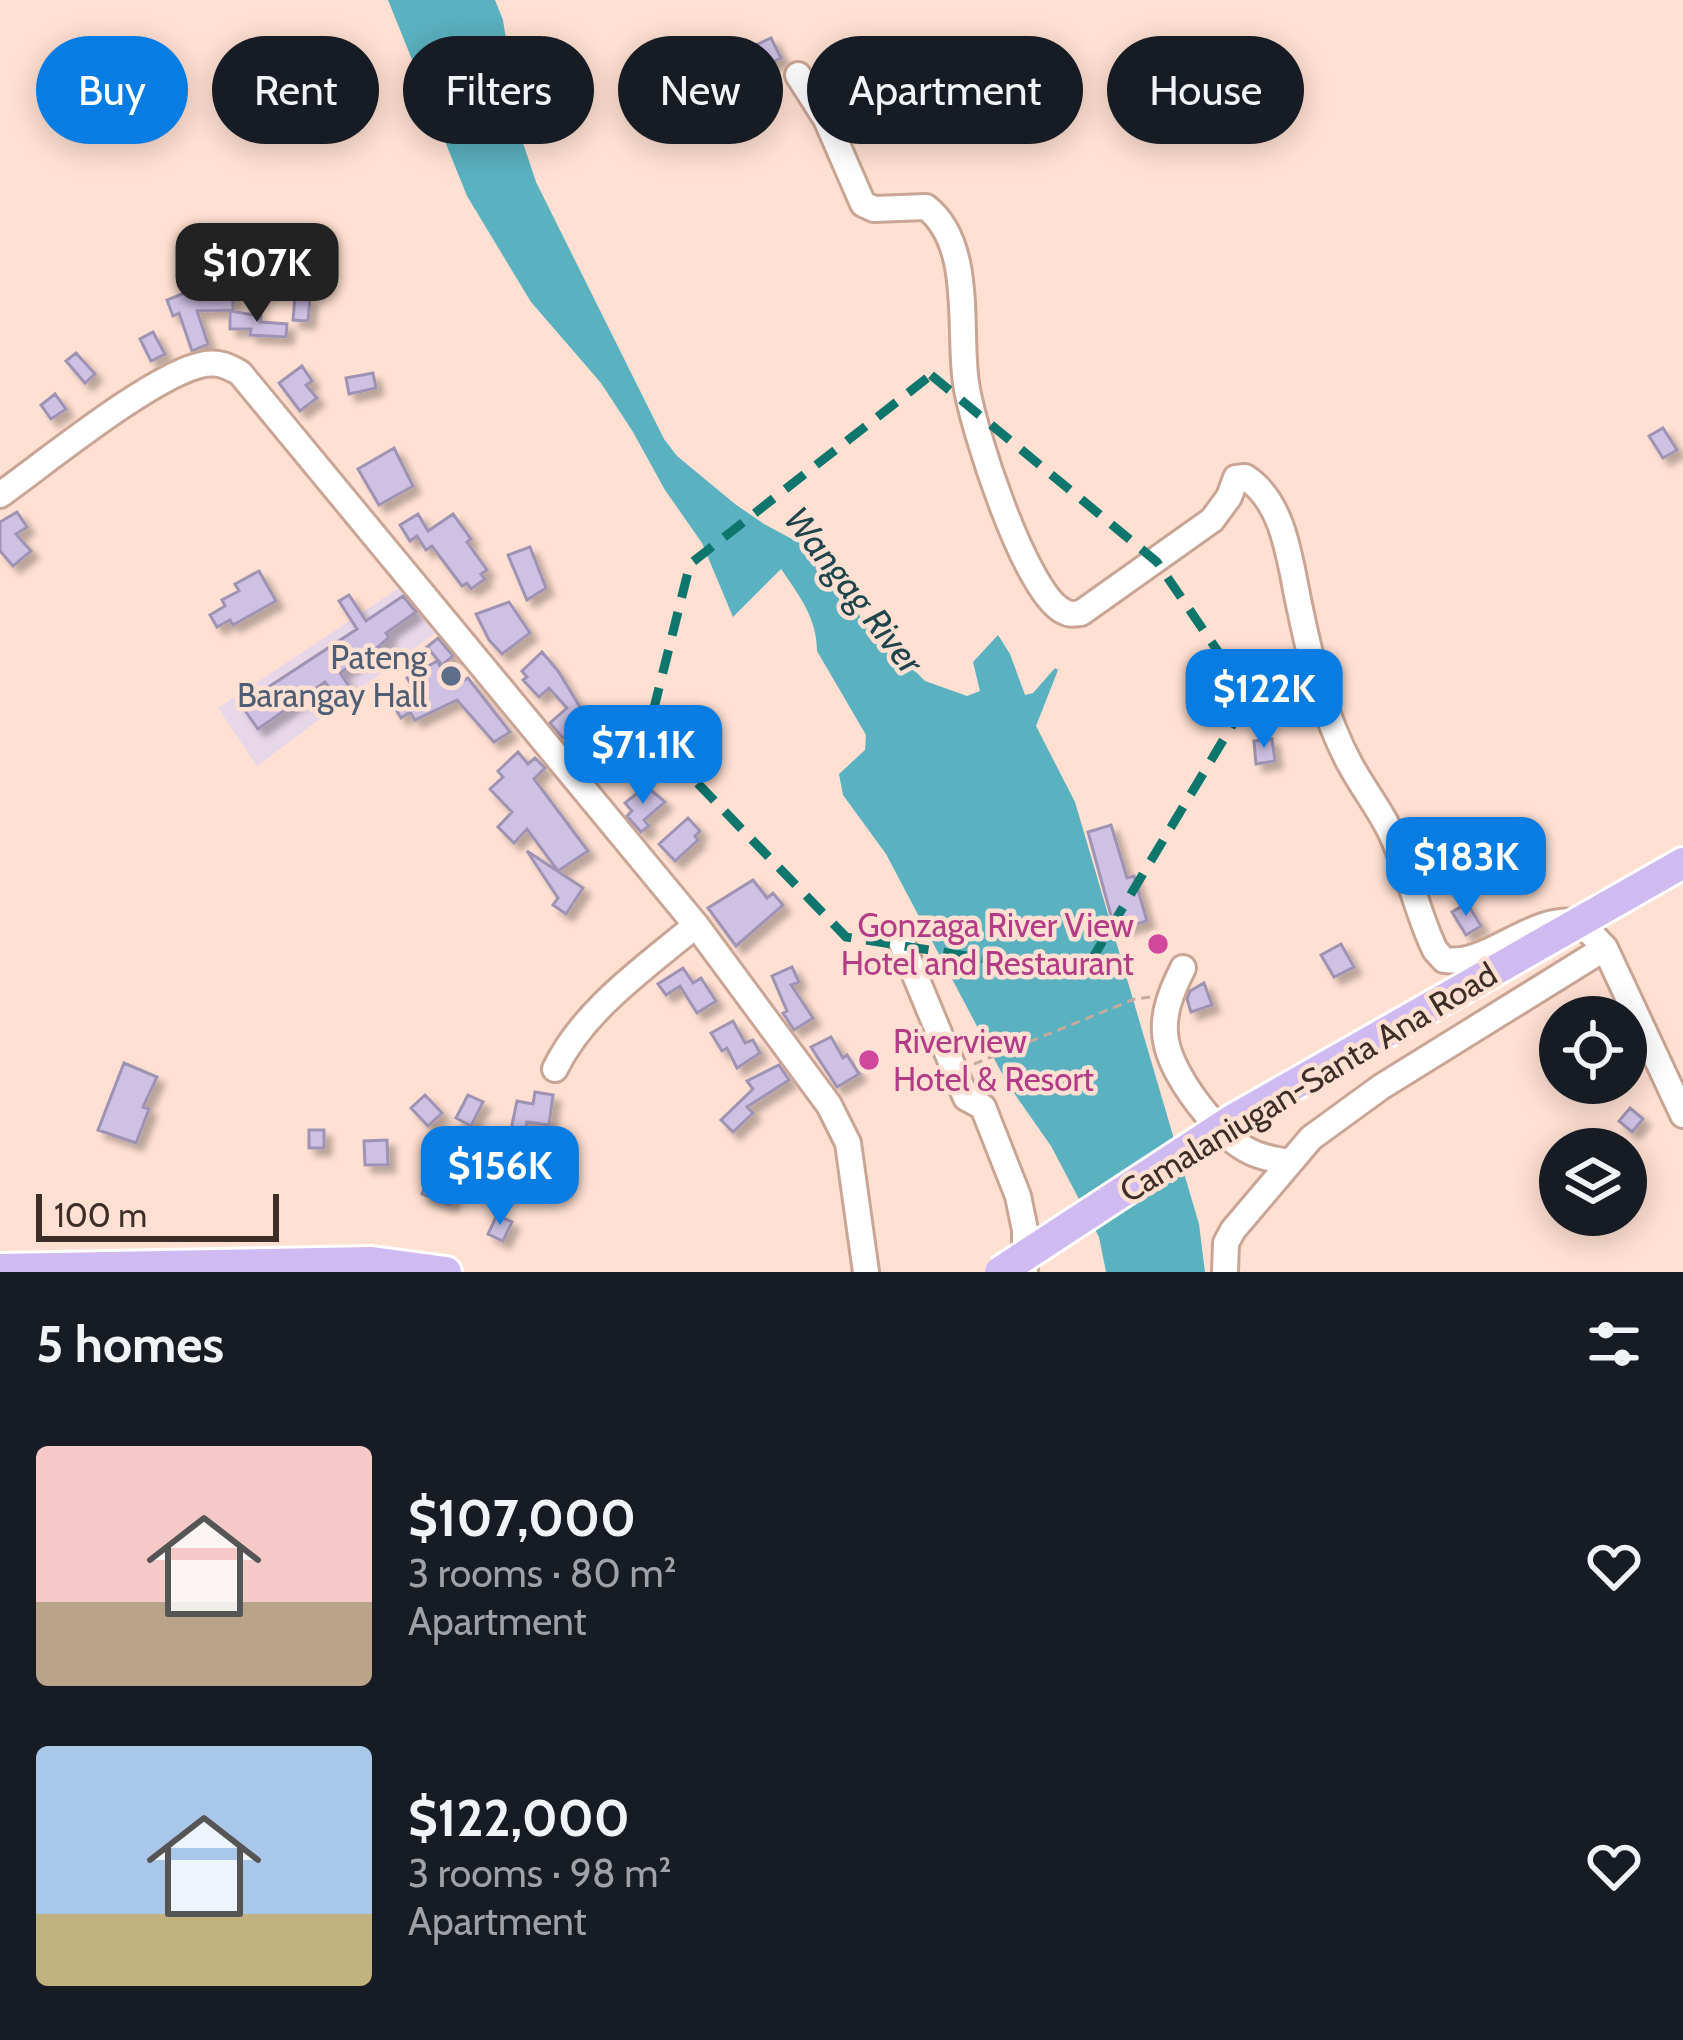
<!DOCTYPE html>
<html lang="en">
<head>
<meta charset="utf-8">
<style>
  body { margin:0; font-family:Cabin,sans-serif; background:#242831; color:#f1f3f6; height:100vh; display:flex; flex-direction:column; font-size:45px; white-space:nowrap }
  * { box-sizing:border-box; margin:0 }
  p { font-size:39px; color:#9ea1a6 }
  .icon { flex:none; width:66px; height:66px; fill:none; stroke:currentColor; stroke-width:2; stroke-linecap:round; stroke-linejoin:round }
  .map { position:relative; height:1272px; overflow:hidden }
  .details { display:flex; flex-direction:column; background:#171b24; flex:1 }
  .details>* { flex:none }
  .top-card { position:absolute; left:36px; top:36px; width:1611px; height:108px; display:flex; gap:24px }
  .fabs { position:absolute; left:1539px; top:996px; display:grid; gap:24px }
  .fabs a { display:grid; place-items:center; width:108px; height:108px; border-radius:50%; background:#171b24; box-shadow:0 6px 30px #0003; font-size:60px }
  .scale { position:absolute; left:36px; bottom:30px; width:243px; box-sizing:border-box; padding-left:12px; border:6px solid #3d2f28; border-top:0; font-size:33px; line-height:42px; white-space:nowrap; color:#3d2f28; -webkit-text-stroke:9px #ffe0d2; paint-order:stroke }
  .price { position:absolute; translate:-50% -102px; padding:0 27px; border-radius:24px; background:#077ce3; color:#fff; font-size:39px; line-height:78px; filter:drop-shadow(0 3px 6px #0008) }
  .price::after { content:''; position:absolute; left:50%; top:72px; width:36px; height:27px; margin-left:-18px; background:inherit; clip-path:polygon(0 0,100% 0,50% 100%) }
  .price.selected { background:#222; color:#fff }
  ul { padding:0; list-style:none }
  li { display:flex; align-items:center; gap:36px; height:300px; padding:0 36px }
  li span { display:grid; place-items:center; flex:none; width:336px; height:240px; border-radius:12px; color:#555 }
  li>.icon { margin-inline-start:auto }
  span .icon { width:144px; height:144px; fill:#fffc; stroke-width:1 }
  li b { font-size:51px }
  h2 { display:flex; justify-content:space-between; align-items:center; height:144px; padding:0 36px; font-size:51px }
  .chip { padding:0 42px; border-radius:54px; background:#171b24; box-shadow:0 6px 30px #0003; font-size:42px; line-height:108px }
  .chip.selected { background:#077ce3; color:#fff }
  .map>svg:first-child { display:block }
</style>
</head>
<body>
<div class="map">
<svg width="1683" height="1272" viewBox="0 0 1683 1272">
  <defs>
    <filter id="shadow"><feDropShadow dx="7" dy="7" stdDeviation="3" flood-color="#0004"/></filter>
  </defs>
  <rect width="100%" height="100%" fill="#ffe0d2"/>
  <!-- education -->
  <path fill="#e8d7e9" d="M405,584l37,44 -185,138 -39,-58z"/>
  <!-- water -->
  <path fill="#5ab1bf" d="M388,0h107l8,20 19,120 14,42 128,257 13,17 58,48 29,20 82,44 9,12 -3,16 11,28 13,1 12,8 21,32 16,16 42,15 13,-5 -7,-29 25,-27 12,19 15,41 8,-2 22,-25 3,2 -22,56 39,76 124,422 6,48h-99l-7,-35 -48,-91 -44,-63 -121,-229 -43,-59 -4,-21 26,-24 1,-15 -49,-84c0,-33 -18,-56 -36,-82l-48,48 -31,-74 -37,-53 -32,-58 -32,-49 -70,-81 -64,-106z"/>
  <!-- building -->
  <path fill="#cec1e3" stroke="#9f93b3" stroke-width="3" filter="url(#shadow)" d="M771,38l10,20 -17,8 -10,-20z
    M189,291l1,3 43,-1v17l-36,1 11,33 -16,7 -13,-38 -6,3 -6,-16z
    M295,297l15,2 -2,22 -15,-1z
    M230,311l31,5 -1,6 27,2 -1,13 -36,-2 1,-6h-21z
    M153,332l12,22 -14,7 -11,-22z
    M76,353l19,21 -10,9 -19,-22z
    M302,366l10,15 -6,4 11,13 -17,13 -21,-28z
    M373,373l3,15 -27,6 -3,-16z
    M55,394l11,15 -15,10 -10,-14z
    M1663,428l14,22 -14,8 -14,-22z
    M394,448l19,38 -34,19 -21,-36z
    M17,512l10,15 -11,7 15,17 -18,15 -13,-15v-29z
    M418,514l10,17 25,-17 18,25 -4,3 20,28 -6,4 4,5 -14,10 -4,-6 -5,3 -30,-40 -6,4 -9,-14 -7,5 -10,-16z
    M530,547l16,41 -19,12 -19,-45z
    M259,571l17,30 -43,24 -3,-5 -13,7 -7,-12 15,-9 -3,-6 17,-9 -4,-7z
    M349,595l17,26 37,-25 13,16 -30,21 3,4 -11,10 -38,26 11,16 -15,9 -11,-16 -67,47 -17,-24 116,-76 -18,-28z
    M509,602l21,31 -28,21 -13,-14 -13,-26z
    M438,638l15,18 -11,9 -15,-18z
    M542,652l16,19 33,54 -7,5 -4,-6 -17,14 -13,-15 17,-15 -18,-20 -10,9 -16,-17 4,-3 -5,-6z
    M437,661l16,26 15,-9 42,54 -16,10 -37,-42 -42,20 -5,-8 -9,6 -12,-20 23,-12 -5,-8z
    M1272,739l3,22 -19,3 -2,-23z
    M518,752l10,12 7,-6 10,10 -11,11 54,72 -30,20 -31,-42 -13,14 -16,-16 14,-15 -22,-23 13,-12 -5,-6z
    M646,786l19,16 -21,18 5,6 -8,6 -14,-16 5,-5 -7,-8z
    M688,818l12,13 -5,5 3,4 -23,21 -16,-17z
    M1111,825l16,53 7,-2 13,45 -32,9 -27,-98z
    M527,851l56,37 -17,26 -13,-9 5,-7z
    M753,880l14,18 6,-5 10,12 -47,41 -28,-38z
    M1467,903l14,23 -15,9 -14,-23z
    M1341,944l13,23 -20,10 -13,-22z
    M792,967l7,15 -8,3 22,33 -19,12 -11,-17 4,-2 -15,-35z
    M683,968l10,15 8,-5 15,23 -19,12 -17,-27 -14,9 -8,-11z
    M1204,983l8,22 -21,7 -4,-13 3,-8z
    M733,1021l12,22 8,-3 7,13 -23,15 -10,-20 -5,3 -11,-18z
    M831,1037l12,21 4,-3 12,19 -22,13 -26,-40z
    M124,1063l33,14 -14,30 6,2 -13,34 -38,-13z
    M779,1065l10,15 -42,27 6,6 -20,19 -12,-12 32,-31 -6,-8z
    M535,1092l18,3 -4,30 -22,-3 -6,29 -13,-7 9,-43 16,3z
    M425,1095l17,18 -14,13 -17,-18z
    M468,1095l15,7 -12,24 -15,-8z
    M1630,1108l13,11 -11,13 -13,-11z
    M309,1130h15v18h-15z
    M387,1140l1,25h-23l-1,-24z
    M434,1142l31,9 -5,15 -8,-2 -7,23 11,4 -6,14 -28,-11 15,-37 -7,-2z
    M497,1215l15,7 -9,19 -15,-7z"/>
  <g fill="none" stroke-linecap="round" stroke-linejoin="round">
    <!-- minor casing -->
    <g stroke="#caa595" stroke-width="30">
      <path id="minor" d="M798,75l28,44 37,85 11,5 52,-2c48,37 32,124 40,176 6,44 59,209 97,228 7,4 11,3 18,2l131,-93 17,-23 7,-19 9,-1c41,26 45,88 55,132 11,53 25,110 51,157 12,22 27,41 38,63 20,39 27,82 46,121l9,10c46,7 88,-48 137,-37l24,25 78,167
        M0,495c45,-32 156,-123 205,-131 14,-2 23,2 35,9l456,552 133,180 19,38 18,129
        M900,939l66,159 17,9 35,89 7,34v40
        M1183,968c-11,22 -22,47 -17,73 6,35 52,96 85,111 12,6 24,7 37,10
        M555,1069c29,-60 91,-102 141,-144
        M1225,1272l1,-29 7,-13 78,-92 70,-51 224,-139"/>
    </g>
    <!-- major casing -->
    <g stroke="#fff" stroke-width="36">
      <path id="major" d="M1232,1120l451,-257
        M0,1269l372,-7 74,10"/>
    </g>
    <!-- path -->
    <path stroke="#c4ab9f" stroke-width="3" stroke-dasharray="9 6" stroke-linecap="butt" d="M974,1064l161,-65 15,-2"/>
    <!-- minor -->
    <use href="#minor" stroke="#fff" stroke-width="24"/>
    <!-- major -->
    <use href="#major" stroke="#d0baf2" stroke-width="30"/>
    <!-- major-bridge casing -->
    <g stroke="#fff" stroke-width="36" stroke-linecap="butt">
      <path id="major-bridge" d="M1000,1272l232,-152"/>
    </g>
    <!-- major-bridge -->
    <use href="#major-bridge" stroke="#d0baf2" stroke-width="30"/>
  </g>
  <!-- marked area -->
  <path fill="none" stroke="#0f766e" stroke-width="9" stroke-dasharray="24 15" stroke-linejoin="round" d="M931,375l226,187 92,135 -166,277 -237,-37 -198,-205 42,-168z"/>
  <!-- markers -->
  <circle fill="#5c6f8a" stroke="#ffe0d2" stroke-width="4.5" cx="451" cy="676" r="12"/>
  <g fill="#d1479c" stroke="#ffe0d2" stroke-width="4.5">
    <circle cx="1158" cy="944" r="12"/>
    <circle cx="869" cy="1060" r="12"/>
  </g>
  <g text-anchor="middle" stroke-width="9" stroke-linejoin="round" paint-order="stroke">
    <!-- service labels -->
    <g font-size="33" fill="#4e5e75" stroke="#ffe0d2" text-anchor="end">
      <text x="427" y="669">Pateng<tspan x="427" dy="38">Barangay Hall</tspan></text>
    </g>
    <!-- hotel labels -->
    <g font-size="33" fill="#b23c85" stroke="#ffe0d2" text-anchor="end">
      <text x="1134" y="937">Gonzaga River View<tspan x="1134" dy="38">Hotel and Restaurant</tspan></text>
      <text x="893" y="1053" text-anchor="start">Riverview<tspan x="893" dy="38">Hotel &amp; Resort</tspan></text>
    </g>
    <!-- street labels -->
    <g font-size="33" fill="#3d2f28" stroke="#ffe0d2">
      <text transform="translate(1308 1082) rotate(-31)" y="12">Camalaniugan-Santa Ana Road</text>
    </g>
    <!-- water labels -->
    <g font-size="36" font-style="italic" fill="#1d454b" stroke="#ffe0d2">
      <text transform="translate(854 590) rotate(52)" y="13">Wangag River</text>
    </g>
  </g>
</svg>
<div class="fabs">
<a><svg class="icon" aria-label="locate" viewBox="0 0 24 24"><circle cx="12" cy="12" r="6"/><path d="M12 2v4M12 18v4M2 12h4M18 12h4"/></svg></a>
<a><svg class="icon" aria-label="layers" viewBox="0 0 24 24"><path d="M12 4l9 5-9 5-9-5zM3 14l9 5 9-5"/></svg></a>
</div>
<div class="scale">100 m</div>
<b class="price selected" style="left:257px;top:325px">$107K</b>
<b class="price" style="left:1264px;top:751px">$122K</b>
<b class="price" style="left:643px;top:807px">$71.1K</b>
<b class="price" style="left:1466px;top:919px">$183K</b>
<b class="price" style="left:500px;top:1228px">$156K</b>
<div class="top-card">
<a class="chip selected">Buy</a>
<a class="chip">Rent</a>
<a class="chip">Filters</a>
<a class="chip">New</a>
<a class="chip">Apartment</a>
<a class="chip">House</a>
</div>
</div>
<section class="details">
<h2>5 homes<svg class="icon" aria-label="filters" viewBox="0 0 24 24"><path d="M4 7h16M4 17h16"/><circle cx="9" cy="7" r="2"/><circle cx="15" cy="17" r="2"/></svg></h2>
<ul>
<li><span style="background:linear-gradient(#f6c9c9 65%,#b9a48a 0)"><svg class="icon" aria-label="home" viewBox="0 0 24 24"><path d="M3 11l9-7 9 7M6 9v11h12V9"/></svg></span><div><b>$107,000</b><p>3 rooms · 80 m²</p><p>Apartment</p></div><svg class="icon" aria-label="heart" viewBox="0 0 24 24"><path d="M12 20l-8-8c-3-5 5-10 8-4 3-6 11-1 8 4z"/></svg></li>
<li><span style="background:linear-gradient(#a9c7e8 70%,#c2b280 0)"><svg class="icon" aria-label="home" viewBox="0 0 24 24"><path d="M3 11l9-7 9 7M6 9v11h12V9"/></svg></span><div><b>$122,000</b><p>3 rooms · 98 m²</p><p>Apartment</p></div><svg class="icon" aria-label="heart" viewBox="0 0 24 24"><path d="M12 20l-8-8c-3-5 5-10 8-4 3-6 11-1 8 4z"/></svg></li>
</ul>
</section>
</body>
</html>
